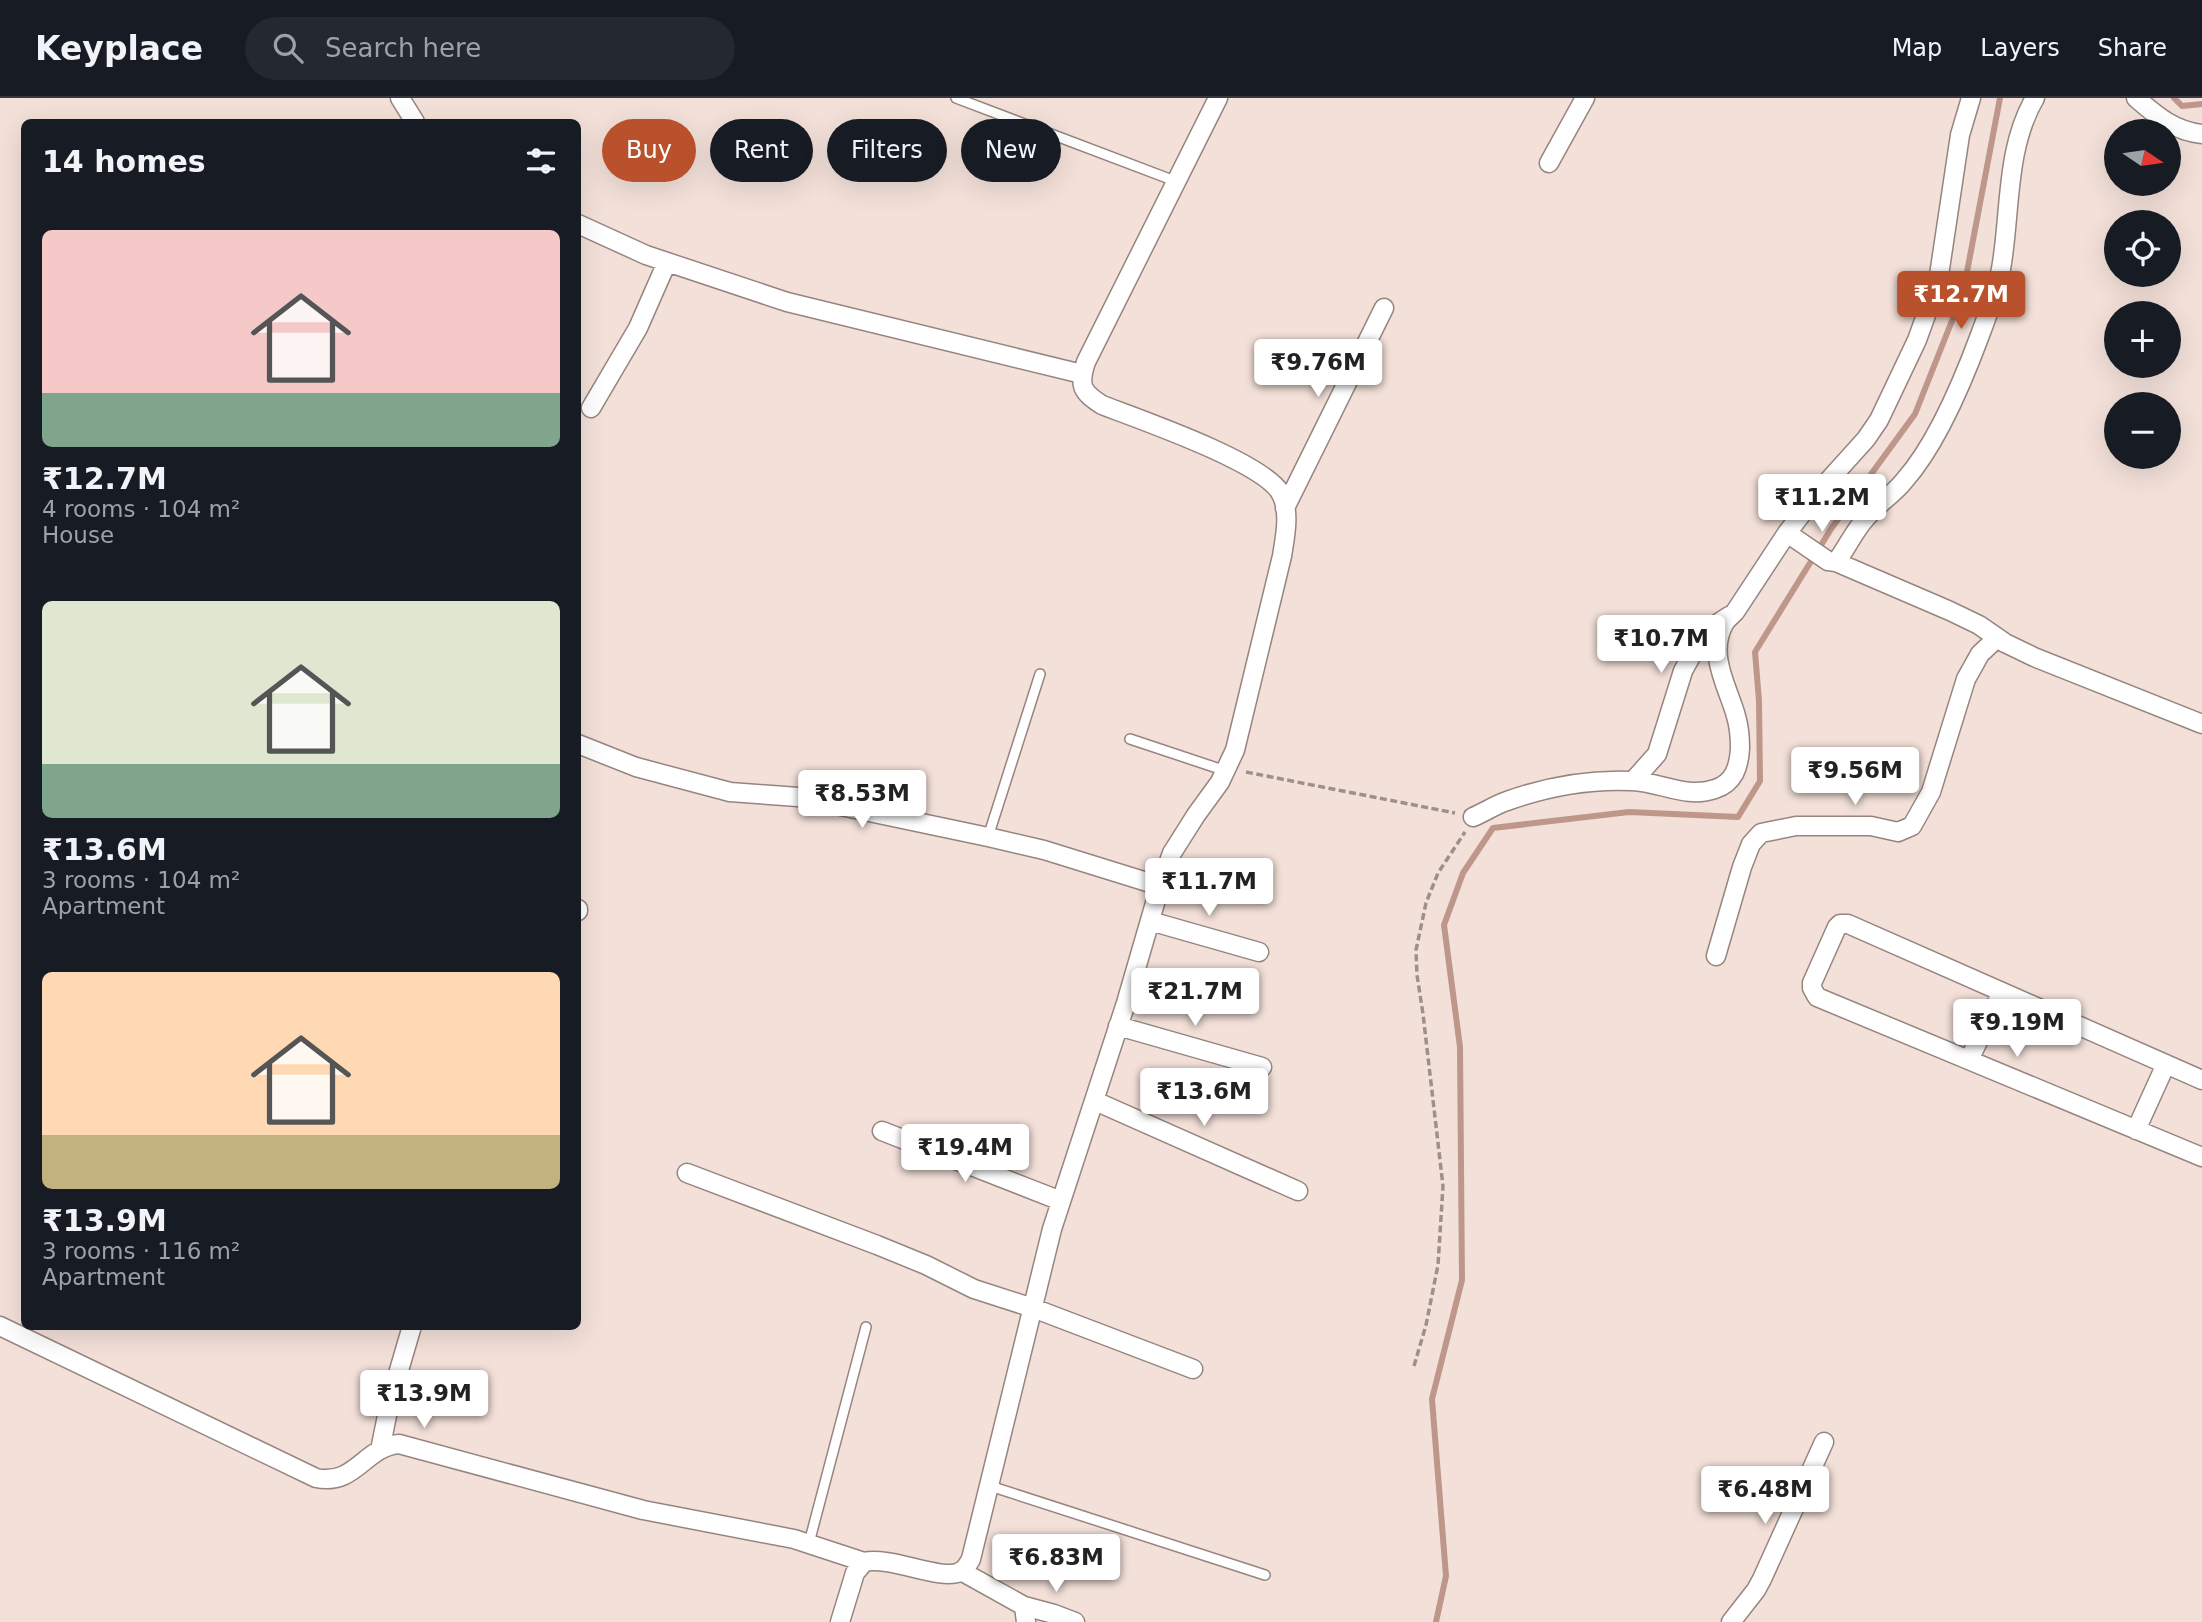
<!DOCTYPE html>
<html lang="en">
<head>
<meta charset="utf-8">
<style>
  body { margin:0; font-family:"DejaVu Sans",sans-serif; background:#242831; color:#f1f3f6; height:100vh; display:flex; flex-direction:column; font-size:26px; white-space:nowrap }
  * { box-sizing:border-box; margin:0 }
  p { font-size:23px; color:#9ea1a6 }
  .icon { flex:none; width:38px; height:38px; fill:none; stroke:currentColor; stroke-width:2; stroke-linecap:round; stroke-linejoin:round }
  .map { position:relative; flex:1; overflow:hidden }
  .panel { position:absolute; left:21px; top:21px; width:560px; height:1211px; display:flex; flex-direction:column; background:#171b24; border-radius:10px; box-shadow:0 7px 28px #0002 }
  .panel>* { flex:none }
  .top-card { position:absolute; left:602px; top:21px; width:665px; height:63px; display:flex; gap:14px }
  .needle { width:46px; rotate:103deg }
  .buttons { position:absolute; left:2104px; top:21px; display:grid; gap:14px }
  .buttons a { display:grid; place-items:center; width:77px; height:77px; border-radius:50%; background:#171b24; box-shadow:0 7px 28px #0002; font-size:35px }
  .price { position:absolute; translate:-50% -60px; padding:0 16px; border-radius:7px; background:#fff; color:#222; font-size:23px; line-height:46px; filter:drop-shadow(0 2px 4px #0008) }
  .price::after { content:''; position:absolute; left:50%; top:42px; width:21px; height:16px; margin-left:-10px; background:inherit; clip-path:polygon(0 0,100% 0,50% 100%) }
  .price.selected { background:#b9522c; color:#fff }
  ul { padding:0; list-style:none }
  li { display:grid; align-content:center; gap:14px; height:371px; padding:0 21px }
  li span { display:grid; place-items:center; height:217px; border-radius:10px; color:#555 }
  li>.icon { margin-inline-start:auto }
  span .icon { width:126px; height:126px; fill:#fffc; stroke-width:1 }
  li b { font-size:30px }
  h2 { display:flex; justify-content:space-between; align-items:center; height:84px; padding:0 21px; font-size:30px }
  .tag { padding:0 24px; border-radius:32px; background:#171b24; box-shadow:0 7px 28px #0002; font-size:24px; line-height:63px }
  .tag.selected { background:#b9522c; color:#fff }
  header { display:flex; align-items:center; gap:42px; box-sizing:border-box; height:98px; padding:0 35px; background:#171b24; border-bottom:2px solid #363941 }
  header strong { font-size:33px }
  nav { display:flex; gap:38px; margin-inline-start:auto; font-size:24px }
  .search { width:490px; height:63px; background:#242831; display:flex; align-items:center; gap:18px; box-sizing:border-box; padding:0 24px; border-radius:38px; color:#9ea1a6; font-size:26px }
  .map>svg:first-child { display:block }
</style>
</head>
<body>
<header>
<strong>Keyplace</strong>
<div class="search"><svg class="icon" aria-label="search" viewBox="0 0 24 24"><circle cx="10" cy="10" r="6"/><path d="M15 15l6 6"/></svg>Search here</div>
<nav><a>Map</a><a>Layers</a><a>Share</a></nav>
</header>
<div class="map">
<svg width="2202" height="1524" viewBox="0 0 2202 1524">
  <rect width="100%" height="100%" fill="#f3e0d9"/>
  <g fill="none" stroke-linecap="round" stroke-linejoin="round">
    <!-- stream -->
    <path stroke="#be978a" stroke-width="6" d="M2174,0l8,8 20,-2
      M1436,1524l10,-46 -14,-177 30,-119 -2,-233 -16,-122 19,-52 30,-45 136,-16 109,5 22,-36 -1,-80 -4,-49 76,-123 84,-115 48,-121 37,-195"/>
    <!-- lane casing -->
    <g stroke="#96857f" stroke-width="12">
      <path id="lane" d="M956,0l219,83
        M1130,641l96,32
        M988,739l52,-163
        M990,1388l275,89
        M809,1445l57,-216"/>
    </g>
    <!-- street casing -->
    <g stroke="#96857f" stroke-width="21">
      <path id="street" d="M400,0l15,24
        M2136,0c21,18 38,33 66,36
        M1549,65l36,-65
        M578,126l68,31 141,47 295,72
        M591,310l47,-80 29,-66
        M1285,410l99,-200
        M1787,435l41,28 8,1c11,-14 18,-31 30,-44 11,-14 27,-23 38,-37 33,-37 59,-100 76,-146 8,-21 16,-43 21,-66 10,-56 4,-120 34,-171
        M1836,464l114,49 29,14 26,18 29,14 168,67
        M578,646l58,23 94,25 68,5 190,40 56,13 116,36
        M1633,683l24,-27 26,-83 18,-33 11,-11 17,-11
        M1473,719c12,-5 22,-12 34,-16 39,-14 83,-22 125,-20 29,1 54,18 83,8 19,-6 24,-22 25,-41 0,-11 -1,-22 -4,-32 -8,-29 -29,-61 -12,-92 2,-4 7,-8 11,-12l52,-79 33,-43 46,-51 13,-19 38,-80 21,-58 22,-147 11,-37
        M578,813v-2
        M1150,823l109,31
        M1716,858l26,-89 9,-23 10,-11 35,-7h75l27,6 14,-6 19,-34 35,-113 14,-25 17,-16
        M1118,928l144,41
        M1969,962l33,-68
        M2202,982l-354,-156h-8l-3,3 -25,56v5l5,9 385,160
        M1095,1003l203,90
        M2136,1032l30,-66
        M882,1033l179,70
        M687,1075l190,72 49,20 48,24 59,19 160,61
        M0,1228l316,152c40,8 48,-31 83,-34l244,66 151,29 70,23
        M380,1352l10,-49 22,-75
        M961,1473l63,35 2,16
        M1024,1508l30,8 21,8
        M840,1524l15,-49 9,-11c27,-6 76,19 96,10 6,-3 8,-8 11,-13l81,-330 74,-226 34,-117 12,-33 24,-38 24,-33 15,-32 47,-194c3,-19 9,-46 -2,-64 -20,-31 -139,-72 -178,-87 -20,-13 -24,-19 -16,-43l132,-264
        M1731,1524l25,-32 6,-11 62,-137"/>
    </g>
    <!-- path -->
    <path stroke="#9d8f8b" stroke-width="3.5" stroke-dasharray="7 3.5" stroke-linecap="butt" d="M1246,674l209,41
      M1414,1268l12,-41 12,-60 5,-79 -20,-172 -6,-39 -1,-25 10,-47 12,-30 27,-41"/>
    <!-- lane -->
    <use href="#lane" stroke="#fff" stroke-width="9"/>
    <!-- street -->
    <use href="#street" stroke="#fff" stroke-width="18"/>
  </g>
</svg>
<div class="buttons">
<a><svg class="needle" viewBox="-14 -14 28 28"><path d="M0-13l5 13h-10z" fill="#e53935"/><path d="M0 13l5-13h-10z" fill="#9ea1a6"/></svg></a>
<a><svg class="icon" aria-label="locate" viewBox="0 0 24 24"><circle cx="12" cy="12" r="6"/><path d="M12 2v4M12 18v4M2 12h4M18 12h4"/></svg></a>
<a>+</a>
<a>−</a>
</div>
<b class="price selected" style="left:1961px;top:233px">₹12.7M</b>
<b class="price" style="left:1318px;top:301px">₹9.76M</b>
<b class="price" style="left:1822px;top:436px">₹11.2M</b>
<b class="price" style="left:1661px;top:577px">₹10.7M</b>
<b class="price" style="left:1855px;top:709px">₹9.56M</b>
<b class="price" style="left:862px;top:732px">₹8.53M</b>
<b class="price" style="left:1209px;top:820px">₹11.7M</b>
<b class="price" style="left:1195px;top:930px">₹21.7M</b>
<b class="price" style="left:2017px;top:961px">₹9.19M</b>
<b class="price" style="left:1204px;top:1030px">₹13.6M</b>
<b class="price" style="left:965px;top:1086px">₹19.4M</b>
<b class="price" style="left:424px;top:1332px">₹13.9M</b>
<b class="price" style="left:1765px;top:1428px">₹6.48M</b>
<b class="price" style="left:1056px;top:1496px">₹6.83M</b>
<div class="top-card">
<a class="tag selected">Buy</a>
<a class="tag">Rent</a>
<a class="tag">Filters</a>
<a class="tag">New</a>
</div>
<section class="panel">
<h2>14 homes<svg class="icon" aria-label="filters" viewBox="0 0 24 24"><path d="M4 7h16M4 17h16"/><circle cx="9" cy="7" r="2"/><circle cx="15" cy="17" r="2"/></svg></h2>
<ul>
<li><span style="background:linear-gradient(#f6c9c9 75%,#7fa58c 0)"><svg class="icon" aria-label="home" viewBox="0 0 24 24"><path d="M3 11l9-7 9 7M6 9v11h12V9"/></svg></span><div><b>₹12.7M</b><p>4 rooms · 104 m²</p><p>House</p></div></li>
<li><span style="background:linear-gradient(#dfe7d0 75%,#7fa58c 0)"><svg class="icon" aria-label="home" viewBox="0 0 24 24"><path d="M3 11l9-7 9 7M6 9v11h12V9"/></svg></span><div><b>₹13.6M</b><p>3 rooms · 104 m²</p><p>Apartment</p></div></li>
<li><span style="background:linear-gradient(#ffd9b3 75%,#c2b280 0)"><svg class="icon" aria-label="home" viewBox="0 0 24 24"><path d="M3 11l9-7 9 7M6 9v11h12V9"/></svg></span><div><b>₹13.9M</b><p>3 rooms · 116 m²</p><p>Apartment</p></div></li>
</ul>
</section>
</div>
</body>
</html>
